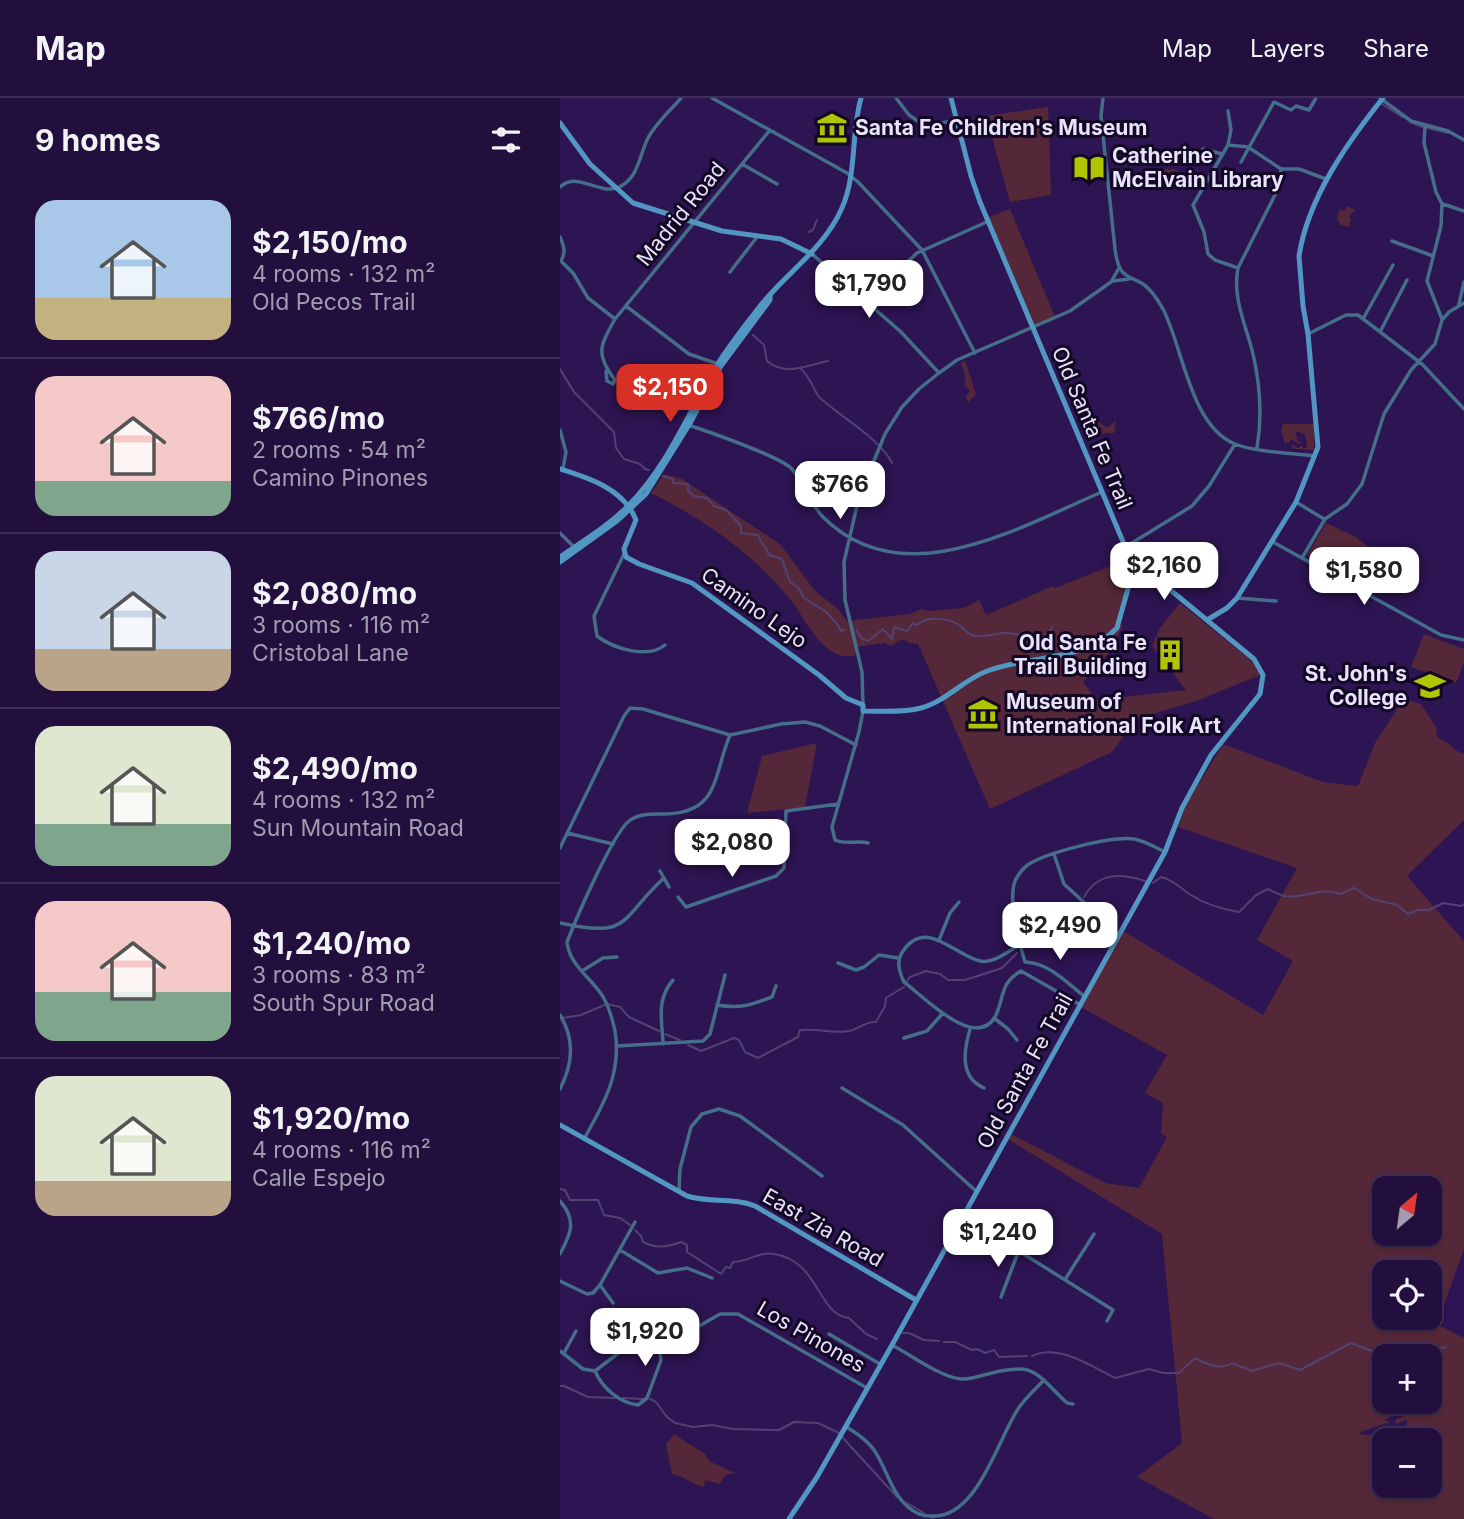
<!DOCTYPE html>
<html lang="en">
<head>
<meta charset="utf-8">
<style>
  body { margin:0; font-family:Inter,sans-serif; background:#2a1845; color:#f1f3f6; height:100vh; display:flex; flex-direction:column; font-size:26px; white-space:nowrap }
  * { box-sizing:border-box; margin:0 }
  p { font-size:23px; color:#a29cb0 }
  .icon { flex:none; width:38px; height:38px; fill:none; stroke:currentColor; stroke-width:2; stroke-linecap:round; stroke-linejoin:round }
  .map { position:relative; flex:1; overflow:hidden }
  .details { display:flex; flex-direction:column; background:#220f3e; width:560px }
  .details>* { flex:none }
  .needle { width:46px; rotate:29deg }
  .controls { position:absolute; left:812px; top:1078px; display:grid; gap:14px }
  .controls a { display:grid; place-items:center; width:70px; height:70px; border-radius:14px; background:#220f3e; box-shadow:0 2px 5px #0004,0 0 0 2px #3f2f58; font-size:35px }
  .price { position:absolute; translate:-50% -60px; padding:0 16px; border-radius:14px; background:#fff; color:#222; font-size:23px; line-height:46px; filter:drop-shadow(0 2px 4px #0008) }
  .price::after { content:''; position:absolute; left:50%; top:42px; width:21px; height:16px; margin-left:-10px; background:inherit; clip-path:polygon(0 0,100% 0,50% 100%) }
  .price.active { background:#d93025; color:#fff }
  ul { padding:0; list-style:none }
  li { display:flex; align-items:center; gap:21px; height:175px; padding:0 35px }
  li+li { border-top:2px solid #3f2f58 }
  li span { display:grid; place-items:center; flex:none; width:196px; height:140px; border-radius:21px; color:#555 }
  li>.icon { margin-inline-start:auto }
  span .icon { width:84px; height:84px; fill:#fffc; stroke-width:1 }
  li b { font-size:30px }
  h2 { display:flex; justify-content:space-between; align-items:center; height:84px; padding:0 35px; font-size:30px }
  header { display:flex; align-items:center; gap:42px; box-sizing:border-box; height:98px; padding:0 35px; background:#220f3e; border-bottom:2px solid #3f2f58 }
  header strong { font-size:33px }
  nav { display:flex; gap:38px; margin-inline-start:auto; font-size:24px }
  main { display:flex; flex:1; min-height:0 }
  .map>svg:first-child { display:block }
</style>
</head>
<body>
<header>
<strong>Map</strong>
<nav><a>Map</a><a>Layers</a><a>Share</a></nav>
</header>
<main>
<section class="details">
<h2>9 homes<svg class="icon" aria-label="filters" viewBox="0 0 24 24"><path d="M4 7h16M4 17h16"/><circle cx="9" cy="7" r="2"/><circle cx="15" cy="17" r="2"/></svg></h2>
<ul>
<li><span style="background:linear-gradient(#a9c7e8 70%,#c2b280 0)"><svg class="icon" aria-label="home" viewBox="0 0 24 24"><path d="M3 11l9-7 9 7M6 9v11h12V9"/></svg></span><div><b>$2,150/mo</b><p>4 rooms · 132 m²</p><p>Old Pecos Trail</p></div></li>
<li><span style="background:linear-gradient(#f6c9c9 75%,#7fa58c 0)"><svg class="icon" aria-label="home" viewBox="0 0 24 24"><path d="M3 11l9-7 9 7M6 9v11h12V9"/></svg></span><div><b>$766/mo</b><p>2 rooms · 54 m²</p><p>Camino Pinones</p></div></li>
<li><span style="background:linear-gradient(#c9d6e8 70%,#b9a48a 0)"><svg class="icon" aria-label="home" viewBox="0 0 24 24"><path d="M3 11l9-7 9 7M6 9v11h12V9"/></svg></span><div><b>$2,080/mo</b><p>3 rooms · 116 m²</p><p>Cristobal Lane</p></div></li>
<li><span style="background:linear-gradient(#dfe7d0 70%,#7fa58c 0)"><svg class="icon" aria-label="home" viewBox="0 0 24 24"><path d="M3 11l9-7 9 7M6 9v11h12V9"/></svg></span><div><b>$2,490/mo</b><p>4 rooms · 132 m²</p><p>Sun Mountain Road</p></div></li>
<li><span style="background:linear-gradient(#f6c9c9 65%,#7fa58c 0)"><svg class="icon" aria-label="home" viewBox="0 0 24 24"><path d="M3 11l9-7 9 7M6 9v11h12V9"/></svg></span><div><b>$1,240/mo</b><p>3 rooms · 83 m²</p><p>South Spur Road</p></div></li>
<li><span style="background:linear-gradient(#dfe7d0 75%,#b9a48a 0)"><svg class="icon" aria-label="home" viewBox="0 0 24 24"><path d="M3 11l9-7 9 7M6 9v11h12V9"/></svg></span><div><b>$1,920/mo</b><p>4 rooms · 116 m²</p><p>Calle Espejo</p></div></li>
</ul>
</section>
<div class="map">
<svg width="904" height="1421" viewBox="0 0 904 1421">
  <rect width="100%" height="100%" fill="#2d1452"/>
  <!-- green -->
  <path fill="#542838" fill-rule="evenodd" d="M488,9l3,88 -41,7 -24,-86z
    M612,70l10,5 -7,-2 -2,2 7,3 -1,9 -3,-1 -1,3 -5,-3 -19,-2v-8l11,-1 3,-4 6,1z
    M787,108l8,4 -6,6 2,4 -2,7 -8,-2 -4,-6 3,-10 4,2z
    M450,111l45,108 -18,8h-3l-45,-108z
    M405,263l11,33 -8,9 -2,-7 4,-5 -6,-6 2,-6 -5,-16z
    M531,319h2l14,11 9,-7 -2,12h-9l-2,3 -1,-8 -11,-1v-4l-2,-1z
    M723,326h31v26l-18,-1 -2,-2v2h-3l2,-5 5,4 4,-3 1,3h4l-2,-14 -10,-3 3,11h4l-3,2 -7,-4 -7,4 -4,-13z
    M104,376l18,5 98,65 35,47 23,18 9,12 63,-7 11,-5 8,2 34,-3 16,-8 7,15 67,-29 2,2 76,-30 4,7 -7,12 -10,46 5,3 -14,27 -26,29 14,18 89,-10 -34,-44 8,-18 20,-25 74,60 6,12 -61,25 -63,19 -24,33 -122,57 -72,-165 -9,-1 -6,-4 -13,7 -5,-3 -30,4 1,8c-8,3 -18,1 -25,-4 -20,-14 -30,-41 -47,-59 -38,-43 -81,-73 -133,-99z
    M766,425l30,14 16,13 -20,31 -45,-26z
    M864,536l40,15v14l-8,20 -45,-16z
    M844,601l17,5 15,23 1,10 13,7 5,6 9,4v66l-57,56 57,65v308l-27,75 27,14v181h-250l-77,-42 45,-34 -20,-209 -154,-95 3,-5 94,49 34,5 28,-51 -6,-4 2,-30 -18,-10 22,-38 -86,-48 42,-76 140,84 30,-54 -36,-21 40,-72 -119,-41 7,-20 38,-63 100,38 35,4 17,-43zM824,1090h46v46h-46zM824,1174h46v46h-46zM824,1258h46v46h-15l-8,6 4,1v4l-16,7 1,4 11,-4v5c-17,5 -29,13 -47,9v-2l30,-10 -6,-2 10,-5 -4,-2 3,-5 18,-6h-27zM824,1342h46v46h-46z
    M257,645l-12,64 -58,6 15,-57z
    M114,1336l31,20 4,7 26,12 -10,2 -5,9 -15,-4 -1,7c-13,-3 -20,-11 -32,-13l-6,-30z"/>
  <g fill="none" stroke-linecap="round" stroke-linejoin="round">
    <!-- stream -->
    <path stroke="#524273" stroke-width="2" d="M822,6l20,13
      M850,24l12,5
      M260,28l2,2
      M867,30l21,5
      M249,134l4,-2 4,-10
      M193,237l11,10 3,16c19,16 39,4 61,0
      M0,271l14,23 40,40 2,16 8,11 16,5 5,5 4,1
      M241,271c10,9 13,22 18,28 20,19 62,42 73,66
      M103,378l10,3v4l15,1v7l6,5 13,2 7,8 12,4 15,16v7l17,2c4,11 8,11 11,20l13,4 8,23 8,5 6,11 21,13 13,14 3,6 4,-1
      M297,532l4,8 7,3 15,-12 9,10 2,-12 13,4 6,-8 4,2c11,-9 29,-8 42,0 5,3 7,8 13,10 12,3 21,-1 33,-2 16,-1 23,10 43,1l4,-7
      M593,785l8,-6c13,3 19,11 30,18 15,10 30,14 48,17l17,-17 12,-6c5,2 11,6 16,7 21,4 34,-10 56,-2l14,-6 18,11 25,6 11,9 10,-4h11l14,-7 18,3 3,-2
      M524,799c14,-25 37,-24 61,-16
      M464,847l6,-8 9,-6 5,3 13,-14 1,-7h11l10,-9
      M347,883l3,-4 16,-6 14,3 8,6h17l37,-12 15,-15
      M3,920l18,-3 26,-11 13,3 9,10 30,14
      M105,936l15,6
      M128,947l13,6 33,-13 5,2 6,12 13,6 40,-21 2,-7c16,-2 33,4 49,1 10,-2 16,-10 27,-9l9,-16 1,-8 18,-11
      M0,1091l5,1 5,10h28l6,15 16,3 10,7
      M75,1132l6,6 2,6c14,7 24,5 38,0l6,3v7l34,22 5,-7 4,1 3,-6c15,0 26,-11 41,-8 46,7 43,61 75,64l17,16 11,5
      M343,1235h6l15,7 15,1
      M384,1244h11l17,8 5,-1 8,4 9,-3 5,7 28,-1
      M878,1251l8,-2
      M472,1258c26,-13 59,10 83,22l34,-9 14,4h16l16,-15c11,6 26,13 37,5l20,8 27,-8 21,7 51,-27 31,12
      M854,1258l21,-6
      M0,1288h4l24,11 28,1
      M63,1300l20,1
      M90,1301l6,3 11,15 8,6 18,4 19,-2 21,4 46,1 15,-8 24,1 21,10
      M282,1339l55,60
      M347,1405l17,10
      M372,1420l1,1"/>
    <!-- street -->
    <path stroke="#446e89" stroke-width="3.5" d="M152,0l135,75 11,9 64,68 53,103
      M336,0l13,17 16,11 32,-6
      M543,0l-2,18 14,133c1,7 2,15 6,21 5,8 15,9 22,14 9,6 15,16 20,25 20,38 27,117 72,135 19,8 58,9 80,12
      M820,0l31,23 37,10 16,9
      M668,13l3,19 -3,15 -35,60 11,27 4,22 7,6 23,8
      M865,28l-1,17 12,49 6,12 -1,22 -14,55 15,38
      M668,47l20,2 33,22h18l27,10
      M643,51l19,5
      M681,64l33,-60 17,8 5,-4 13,4 7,-12
      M182,66l35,20
      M0,89c19,-17 41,11 61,-1 17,-9 19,-31 26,-46 7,-15 23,-29 34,-42
      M883,106l21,7
      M0,139c4,9 6,15 1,24
      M832,143l41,15
      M252,156l89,78 38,41
      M0,162l13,13 15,25 27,21
      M170,174l27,-35
      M553,183l16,-2
      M306,203l51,-48 72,-32
      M899,206l5,-22
      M66,208l63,48 29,10
      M803,221l30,-54
      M820,234l27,-52
      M748,236l38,-19h12l64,49 42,45
      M46,273l1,10 6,3 2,-4c-20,-26 -15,-34 0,-61l155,-189
      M128,327c19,6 90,31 103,43 14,14 18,35 32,49 80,80 196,10 279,-25
      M0,332l6,22 -3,17
      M697,350c5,-30 3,-64 -4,-94 -7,-29 -21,-56 -15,-86l40,-79 3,-20
      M736,404l28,17
      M0,435l16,16
      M713,444l168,93 23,5
      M567,448l65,-40 17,-20 26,-42
      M64,456l-30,62 3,20c17,13 51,23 68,9
      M742,460l23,-39 22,-15 15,-20 22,-70 27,-44 24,-26 7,-24 7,-8 15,-9
      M677,500l39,3
      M303,607l-1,-33 -17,-72 -1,-38 15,-65 26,-63 17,-27 17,-18 20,-16 18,-13 113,-49 41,-29 8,-14
      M303,613l-4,21 -27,95 3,13c10,5 22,0 33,3
      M7,735l46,11
      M0,750l64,-132 6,-8 13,1 87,26 51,-11 24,-2 15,4 36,19
      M494,756l10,30 25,23
      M100,773l9,16
      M118,799l8,10 90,-31 8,-8 2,-57 52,-7
      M0,825c72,16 59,-4 104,-45
      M379,842l11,-27 9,-11
      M460,847c-12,6 -26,19 -40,16 -25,-5 -54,-44 -77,-10 -7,10 -4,20 1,31 19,14 71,69 91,35 10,-20 4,-33 26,-46
      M465,864c-6,-20 -17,-62 -10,-81 3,-6 8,-13 14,-17 20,-12 82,-28 105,-25 11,2 21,8 31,13
      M465,864c24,1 41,20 59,34
      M278,865l18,7 8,-3 15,-12 19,3
      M22,873l21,-13 14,-1
      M461,873l58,33
      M157,907c23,4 34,0 55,-8l4,-11
      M0,917c15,24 13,49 0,74
      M434,920l14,11 9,11
      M410,931c-6,21 -11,48 14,59
      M344,940l23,-7 16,-18
      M103,946c-1,-25 -7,-44 10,-64
      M57,948l86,-5 7,-7 15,-59
      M282,990l61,37 73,66
      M24,1041c20,-35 38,-67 31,-108 -3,-14 -7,-29 -16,-40 -12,-16 -30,-28 -32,-49 9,-23 45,-107 62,-121 10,-8 24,-7 36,-7 55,-1 48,-39 65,-79
      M119,1093l1,-22 11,-42 11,-13 17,-5 21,7 82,60
      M0,1103c17,19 11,33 0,53
      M403,1118l150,94 -6,11
      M60,1152l38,23 29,-5 25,10
      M506,1180l28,-44
      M0,1183l27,13 6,-1 7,-8 35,-63
      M40,1187l13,18
      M441,1199l18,-47
      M141,1227l19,-11h18l129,74
      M269,1236l51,30
      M79,1242l16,5 5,8 1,7 -14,38 -9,7c-18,-2 -36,-17 -43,-34l38,-29z
      M332,1247c19,10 48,32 69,34 9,1 18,-3 27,-5 48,-12 45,-3 79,29l6,1
      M0,1253l23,18 12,2
      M4,1255l12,-22
      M285,1328c11,7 22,14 29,24 12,17 17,42 33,56 8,7 14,10 24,10 46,3 66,-75 87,-107 7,-11 17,-19 26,-29"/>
    <!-- secondary -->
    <path stroke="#5197c2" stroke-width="5" d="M0,25l30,41 43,39 89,28 59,8 31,15
      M0,371c29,9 64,20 76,51l-12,29 2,8 13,7 53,19 127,92 27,23 17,7v6c18,0 40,2 58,-3 24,-6 42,-28 66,-37 39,-15 99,-10 130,-43l14,-50 8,-14
      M0,459c23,-16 48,-31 68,-51 37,-37 58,-87 83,-131 13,-23 30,-44 46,-65 27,-36 66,-59 85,-102 15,-34 9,-75 19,-110
      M0,464l57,-41 29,-27 43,-69 32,-59 49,-66v-4
      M647,522l20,-12 10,-10 59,-96 22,-55 -10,-113 -5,-28 -4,-50c9,-58 48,-113 84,-158
      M0,1027l127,71c22,7 46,1 68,10l161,94
      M229,1421l28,-42 75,-132 273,-493 17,-44 29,-53 49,-61 3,-19 -9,-16 -115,-95 -15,-20 -144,-342 -9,-26 -20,-78"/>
  </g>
  <!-- icons -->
  <defs>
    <g id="museum-bare" transform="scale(2.415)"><path d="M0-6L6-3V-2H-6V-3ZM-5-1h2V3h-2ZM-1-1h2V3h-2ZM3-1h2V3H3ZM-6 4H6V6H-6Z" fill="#b0c502" stroke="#120823" stroke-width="2.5" paint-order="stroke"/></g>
    <g id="library-bare" transform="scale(2.415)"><path d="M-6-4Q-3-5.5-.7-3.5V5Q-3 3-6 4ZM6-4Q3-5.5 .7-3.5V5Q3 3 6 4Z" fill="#b0c502" stroke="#120823" stroke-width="2.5" paint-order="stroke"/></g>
    <g id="building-bare" transform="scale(2.415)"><path d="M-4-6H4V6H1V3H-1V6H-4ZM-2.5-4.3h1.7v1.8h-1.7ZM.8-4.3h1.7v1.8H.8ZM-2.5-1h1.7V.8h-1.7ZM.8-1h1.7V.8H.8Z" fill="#b0c502" stroke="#120823" stroke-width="2.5" paint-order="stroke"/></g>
    <g id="university-bare" transform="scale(2.415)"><path d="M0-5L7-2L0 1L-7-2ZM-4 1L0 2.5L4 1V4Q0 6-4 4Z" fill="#b0c502" stroke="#120823" stroke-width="2.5" paint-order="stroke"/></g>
  </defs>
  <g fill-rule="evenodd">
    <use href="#museum-bare" x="272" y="30"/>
    <use href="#library-bare" x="529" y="70"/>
    <use href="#building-bare" x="610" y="557"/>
    <use href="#university-bare" x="870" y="588"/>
    <use href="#museum-bare" x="423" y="616"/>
  </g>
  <g text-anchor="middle" stroke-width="6" stroke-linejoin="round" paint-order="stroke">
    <!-- poi labels -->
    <g font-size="21" font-weight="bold" fill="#e8e2fa" stroke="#120823" text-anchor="start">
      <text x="295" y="37">Santa Fe Children's Museum</text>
      <text x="552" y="65">Catherine<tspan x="552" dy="24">McElvain Library</tspan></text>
      <text x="587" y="552" text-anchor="end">Old Santa Fe<tspan x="587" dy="24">Trail Building</tspan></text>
      <text x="847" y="583" text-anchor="end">St. John's<tspan x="847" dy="24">College</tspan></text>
      <text x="446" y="611">Museum of<tspan x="446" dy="24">International Folk Art</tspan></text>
    </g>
    <!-- street labels -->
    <g font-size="21" fill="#e8e2fa" stroke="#120823">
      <text transform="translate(121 116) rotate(-51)" y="7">Madrid Road</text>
      <text transform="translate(532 330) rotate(67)" y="7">Old Santa Fe Trail</text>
      <text transform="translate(194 510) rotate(35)" y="7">Camino Lejo</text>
      <text transform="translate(465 973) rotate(-61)" y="7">Old Santa Fe Trail</text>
      <text transform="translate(263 1130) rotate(30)" y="7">East Zia Road</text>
      <text transform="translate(251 1239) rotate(30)" y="7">Los Pinones</text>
    </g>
  </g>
</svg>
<div class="controls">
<a><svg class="needle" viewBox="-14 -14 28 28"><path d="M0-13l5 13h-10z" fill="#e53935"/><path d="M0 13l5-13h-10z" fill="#a29cb0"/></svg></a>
<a><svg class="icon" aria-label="locate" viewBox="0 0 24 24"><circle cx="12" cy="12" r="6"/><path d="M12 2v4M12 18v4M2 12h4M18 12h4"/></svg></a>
<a>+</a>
<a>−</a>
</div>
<b class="price" style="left:309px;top:222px">$1,790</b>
<b class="price active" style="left:110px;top:326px">$2,150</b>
<b class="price" style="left:280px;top:423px">$766</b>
<b class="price" style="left:604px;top:504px">$2,160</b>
<b class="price" style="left:804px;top:509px">$1,580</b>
<b class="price" style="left:172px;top:781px">$2,080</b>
<b class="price" style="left:500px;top:864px">$2,490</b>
<b class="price" style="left:438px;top:1171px">$1,240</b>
<b class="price" style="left:85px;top:1270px">$1,920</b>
</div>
</main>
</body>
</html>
